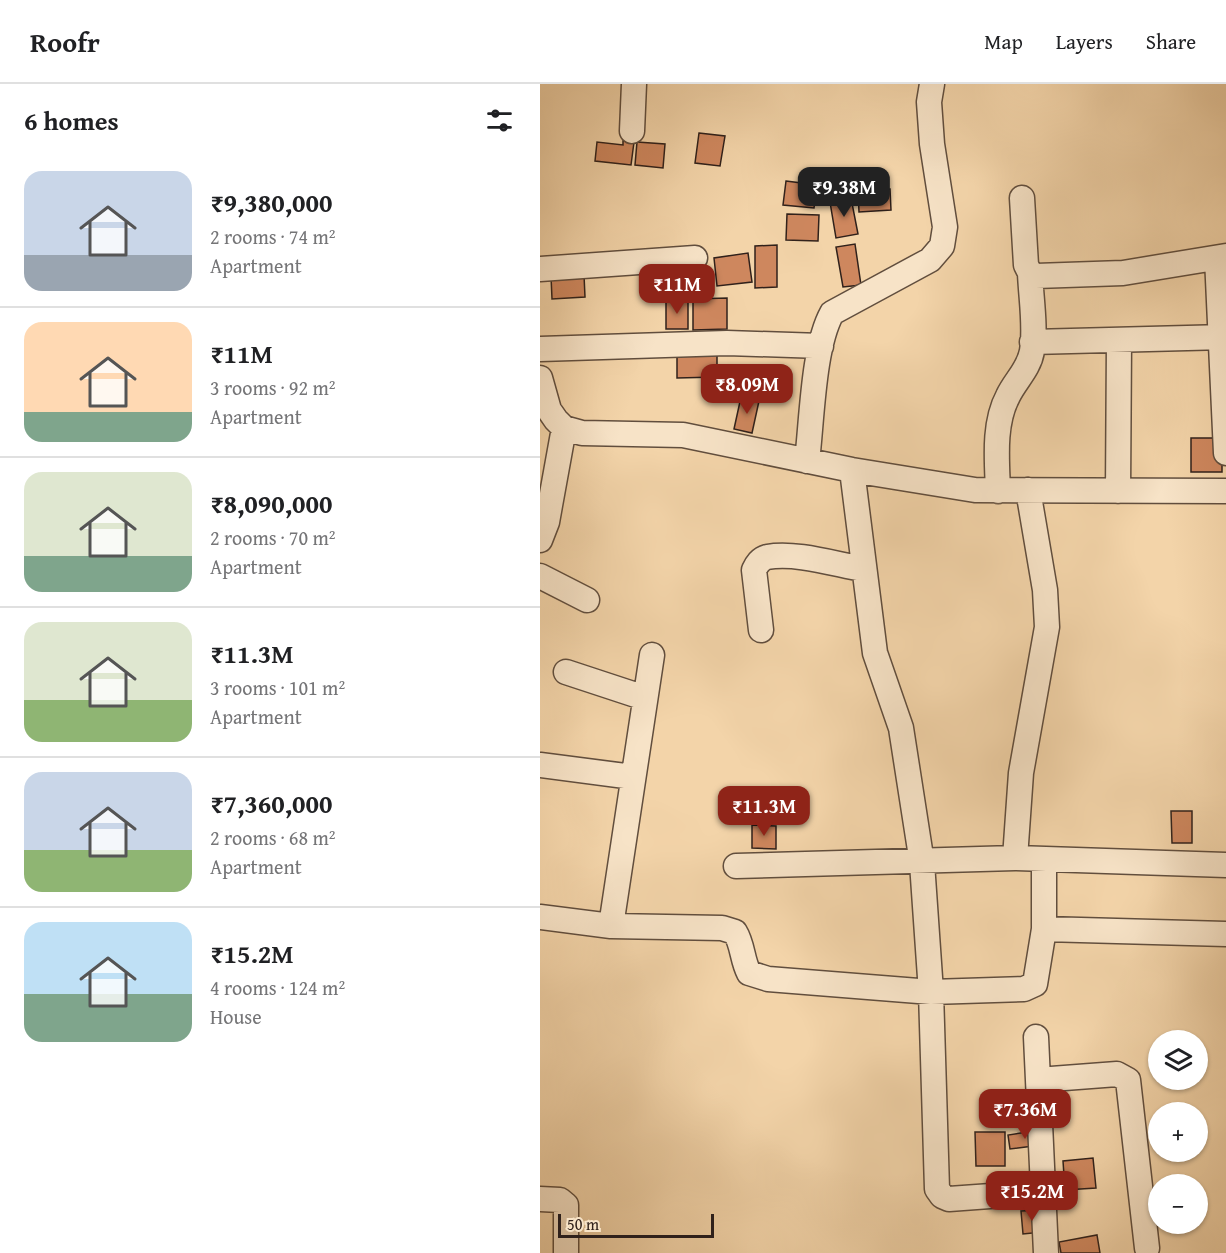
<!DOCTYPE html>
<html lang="en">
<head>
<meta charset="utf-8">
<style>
  body { margin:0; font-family:"Gentium Book Plus",serif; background:#f2f2f2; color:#202124; height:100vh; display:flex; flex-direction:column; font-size:22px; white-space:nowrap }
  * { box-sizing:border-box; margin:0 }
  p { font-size:20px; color:#757577 }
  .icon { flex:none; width:33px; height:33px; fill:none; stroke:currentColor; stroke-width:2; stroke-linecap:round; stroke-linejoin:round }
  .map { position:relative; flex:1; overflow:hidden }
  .drawer { display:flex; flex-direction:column; background:#fff; width:540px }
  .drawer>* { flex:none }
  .fabs { position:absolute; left:608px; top:946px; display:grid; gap:12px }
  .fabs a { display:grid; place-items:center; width:60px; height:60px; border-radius:50%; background:#fff; box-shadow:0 2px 4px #0004; font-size:30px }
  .scale { position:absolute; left:18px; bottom:15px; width:156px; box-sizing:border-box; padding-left:6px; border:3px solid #30211b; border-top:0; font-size:16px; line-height:21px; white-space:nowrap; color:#30211b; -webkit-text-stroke:4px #f7e3c7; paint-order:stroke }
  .price { position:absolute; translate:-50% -51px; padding:0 14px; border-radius:12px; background:#8f2418; color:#fff; font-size:20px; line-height:39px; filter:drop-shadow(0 2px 3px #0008) }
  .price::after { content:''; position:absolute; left:50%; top:36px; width:18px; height:14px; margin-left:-9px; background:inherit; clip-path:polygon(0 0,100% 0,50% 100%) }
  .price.on { background:#222; color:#fff }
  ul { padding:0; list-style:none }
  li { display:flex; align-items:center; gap:18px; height:150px; padding:0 24px }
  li+li { border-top:2px solid #e0e0e0 }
  li span { display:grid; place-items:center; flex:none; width:168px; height:120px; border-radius:18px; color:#555 }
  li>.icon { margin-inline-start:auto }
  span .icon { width:72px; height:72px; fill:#fffc; stroke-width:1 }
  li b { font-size:26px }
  h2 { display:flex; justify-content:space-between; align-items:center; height:72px; padding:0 24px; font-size:26px }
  header { display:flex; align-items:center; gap:36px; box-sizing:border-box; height:84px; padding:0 30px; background:#fff; border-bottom:2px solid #e0e0e0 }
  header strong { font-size:28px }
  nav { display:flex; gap:33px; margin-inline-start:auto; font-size:21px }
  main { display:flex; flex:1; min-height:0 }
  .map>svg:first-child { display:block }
</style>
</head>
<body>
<header>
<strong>Roofr</strong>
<nav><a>Map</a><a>Layers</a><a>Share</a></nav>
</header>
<main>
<section class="drawer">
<h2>6 homes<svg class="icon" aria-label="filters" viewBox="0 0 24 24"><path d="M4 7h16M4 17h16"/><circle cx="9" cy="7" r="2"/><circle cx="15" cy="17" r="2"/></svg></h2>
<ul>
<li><span style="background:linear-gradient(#c9d6e8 70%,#9aa5b1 0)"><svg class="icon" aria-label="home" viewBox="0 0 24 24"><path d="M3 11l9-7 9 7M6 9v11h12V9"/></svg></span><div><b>₹9,380,000</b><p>2 rooms · 74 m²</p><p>Apartment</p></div></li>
<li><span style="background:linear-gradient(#ffd9b3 75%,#7fa58c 0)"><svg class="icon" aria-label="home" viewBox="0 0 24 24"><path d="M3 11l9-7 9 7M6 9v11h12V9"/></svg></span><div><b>₹11M</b><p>3 rooms · 92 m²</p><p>Apartment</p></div></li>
<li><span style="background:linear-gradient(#dfe7d0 70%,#7fa58c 0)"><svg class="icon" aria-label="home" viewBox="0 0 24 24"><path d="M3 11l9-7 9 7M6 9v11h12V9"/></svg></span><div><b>₹8,090,000</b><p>2 rooms · 70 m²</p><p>Apartment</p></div></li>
<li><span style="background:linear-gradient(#dfe7d0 65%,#8fb573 0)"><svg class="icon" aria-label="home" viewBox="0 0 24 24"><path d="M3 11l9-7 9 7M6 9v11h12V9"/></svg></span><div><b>₹11.3M</b><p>3 rooms · 101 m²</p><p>Apartment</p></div></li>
<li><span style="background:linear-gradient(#c9d6e8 65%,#8fb573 0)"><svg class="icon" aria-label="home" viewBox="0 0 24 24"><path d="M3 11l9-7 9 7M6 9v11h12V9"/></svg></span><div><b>₹7,360,000</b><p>2 rooms · 68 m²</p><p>Apartment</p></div></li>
<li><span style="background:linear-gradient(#bfe0f5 60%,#7fa58c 0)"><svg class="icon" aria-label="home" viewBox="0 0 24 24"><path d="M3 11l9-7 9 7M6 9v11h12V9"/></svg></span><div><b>₹15.2M</b><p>4 rooms · 124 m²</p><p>House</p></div></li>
</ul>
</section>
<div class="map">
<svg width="686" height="1169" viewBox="0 0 686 1169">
  <rect width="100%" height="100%" fill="#f3d4a9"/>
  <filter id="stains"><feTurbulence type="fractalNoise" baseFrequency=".00333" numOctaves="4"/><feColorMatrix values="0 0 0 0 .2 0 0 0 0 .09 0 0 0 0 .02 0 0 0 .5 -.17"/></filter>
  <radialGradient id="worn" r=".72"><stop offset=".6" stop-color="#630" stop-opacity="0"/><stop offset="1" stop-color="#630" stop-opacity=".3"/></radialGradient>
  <!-- building -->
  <path fill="#ce875e" stroke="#30211b" stroke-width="1.5" d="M159,49l26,3 -5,30 -25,-3z
    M83,57l11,1 -3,23 -36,-4 2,-19 26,3z
    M97,58l28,2 -2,24 -28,-3z
    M246,97l31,4 -3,23 -31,-3z
    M350,105l1,21 -32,2 -1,-22z
    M311,114l7,36 -22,4 -6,-36z
    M247,130l32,1 -1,26 -32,-1z
    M315,160l6,41 -18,2 -7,-40z
    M237,161v42l-22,1v-42z
    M208,169l4,29 -35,4 -3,-28z
    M44,191l1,22 -33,2 -1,-23z
    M187,214v31l-34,1v-31z
    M126,217h22v28h-22z
    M137,262h40v31l-40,1z
    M201,313l18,4 -7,32 -18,-4z
    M651,354h31v34h-31z
    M631,727h21v32h-20z
    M212,741l24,1v23l-24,-1z
    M499,1046l2,15 -31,4 -2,-14z
    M435,1048h30v34h-29z
    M553,1074l3,30 -31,2 -2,-29z
    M501,1126l1,22 -19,2 -2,-23z
    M557,1151l3,18h-39l-2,-11z"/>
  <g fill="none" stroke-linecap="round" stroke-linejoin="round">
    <!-- minor casing -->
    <g stroke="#614e3e" stroke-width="27">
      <path id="minor" d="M92,47l2,-47
        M482,114l4,67 4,8 6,3 87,-3 103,-17
        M677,174l9,195
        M0,185l155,-11
        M492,258l194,-5
        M0,265l187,-6 94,3
        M0,294l9,32 7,10 8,8 18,5 101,2 169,35 123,20 251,1
        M267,377c5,-41 6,-114 25,-148l98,-53 12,-14 3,-19 -13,-83 -3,-42 3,-18
        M312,386l23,183 26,75 21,135 9,129 6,197 5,7 7,3 95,-7
        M458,407c-1,-30 -5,-67 10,-95 7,-15 21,-27 24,-45 4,-24 -1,-53 -2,-78
        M578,407l1,-150
        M0,456l7,-18 17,-94
        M0,492l47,24
        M221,546l-7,-60c3,-6 6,-11 13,-13 30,-5 67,7 96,12
        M26,588l79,26
        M0,681l93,12
        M475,774l6,-85 26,-146 -2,-37 -17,-100
        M196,782l279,-8 211,7
        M0,833l71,9 111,2 13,4c8,13 7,28 14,41l19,6 163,13 93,-3 11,-5 9,-55v-70
        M71,842l41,-271
        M504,845l182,5
        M496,953l10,216
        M498,996l79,-6 11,6 19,168
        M0,1115l20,1 6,5v48"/>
    </g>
    <!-- minor -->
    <use href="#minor" stroke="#f7e3c7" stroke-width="24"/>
  </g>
  <rect width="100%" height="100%" filter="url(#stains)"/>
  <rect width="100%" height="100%" fill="url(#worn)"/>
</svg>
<div class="fabs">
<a><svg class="icon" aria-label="layers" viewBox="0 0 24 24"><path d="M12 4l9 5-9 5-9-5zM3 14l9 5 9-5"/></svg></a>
<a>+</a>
<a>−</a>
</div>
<div class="scale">50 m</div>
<b class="price on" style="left:304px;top:134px">₹9.38M</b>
<b class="price" style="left:137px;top:231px">₹11M</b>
<b class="price" style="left:207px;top:331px">₹8.09M</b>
<b class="price" style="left:224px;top:753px">₹11.3M</b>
<b class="price" style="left:485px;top:1056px">₹7.36M</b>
<b class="price" style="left:492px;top:1138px">₹15.2M</b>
</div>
</main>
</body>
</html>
